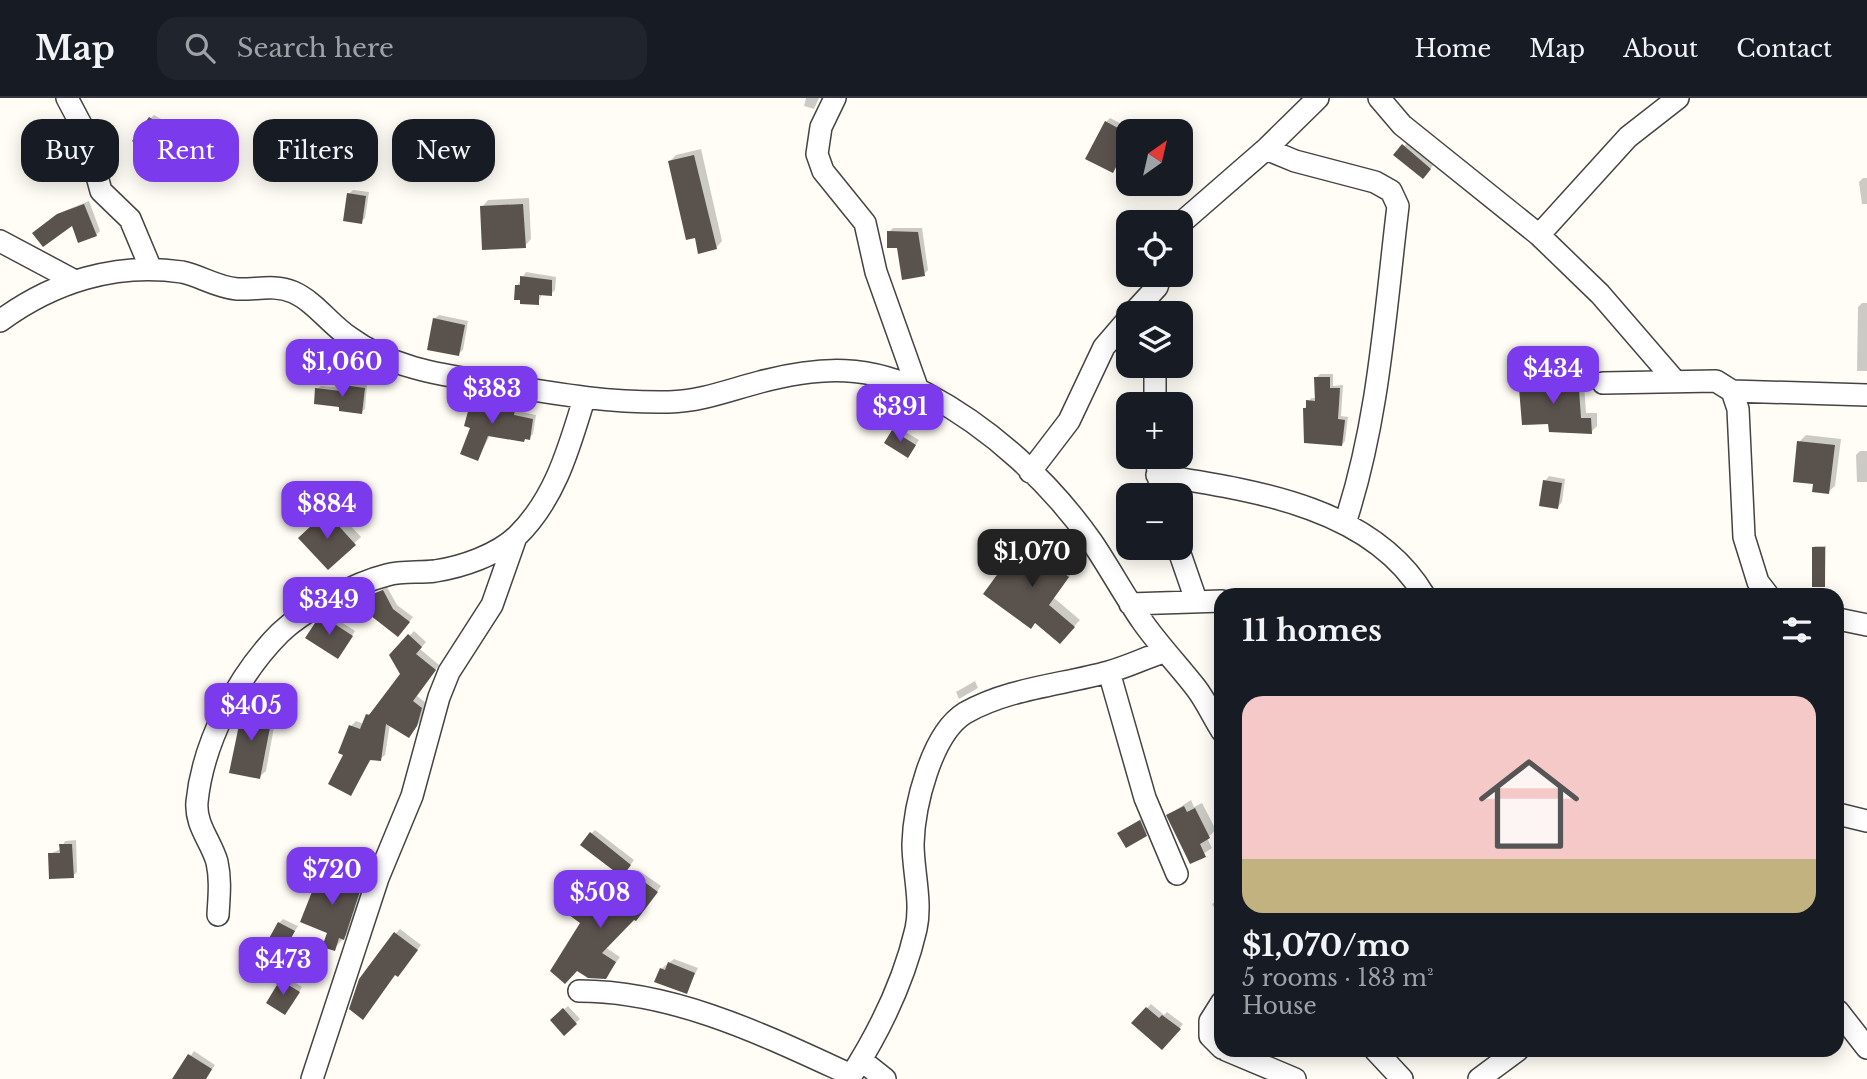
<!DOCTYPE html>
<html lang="en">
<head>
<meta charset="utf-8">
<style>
  body { margin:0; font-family:"Libre Baskerville",serif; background:#20242c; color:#f1f3f6; height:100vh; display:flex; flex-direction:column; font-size:26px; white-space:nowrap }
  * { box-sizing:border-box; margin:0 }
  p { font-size:23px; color:#9ea1a6 }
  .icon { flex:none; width:38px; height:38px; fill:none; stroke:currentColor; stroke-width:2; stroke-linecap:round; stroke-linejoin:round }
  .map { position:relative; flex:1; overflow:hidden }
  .side { position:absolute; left:1214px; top:490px; width:630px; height:469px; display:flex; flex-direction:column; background:#171b24; border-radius:21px; box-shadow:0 4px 18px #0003 }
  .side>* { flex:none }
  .hud { position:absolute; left:21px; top:21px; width:665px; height:63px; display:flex; gap:14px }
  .needle { width:46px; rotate:34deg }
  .buttons { position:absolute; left:1116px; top:21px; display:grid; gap:14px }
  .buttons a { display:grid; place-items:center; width:77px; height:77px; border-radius:14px; background:#171b24; box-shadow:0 4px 18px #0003; font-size:35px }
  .price { position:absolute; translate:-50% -60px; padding:0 16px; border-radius:14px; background:#7c3aed; color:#fff; font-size:23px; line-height:46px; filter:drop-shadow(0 2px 4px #0008) }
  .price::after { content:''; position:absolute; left:50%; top:42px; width:21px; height:16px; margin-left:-10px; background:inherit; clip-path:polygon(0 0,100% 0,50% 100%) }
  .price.selected { background:#222; color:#fff }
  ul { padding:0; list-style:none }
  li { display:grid; align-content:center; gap:14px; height:371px; padding:0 28px }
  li+li { border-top:2px solid #363941 }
  li span { display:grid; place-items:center; height:217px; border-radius:21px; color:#555 }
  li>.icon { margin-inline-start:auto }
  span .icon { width:126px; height:126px; fill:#fffc; stroke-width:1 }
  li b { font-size:30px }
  h2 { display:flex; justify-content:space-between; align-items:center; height:84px; padding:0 28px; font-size:30px }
  .chip { padding:0 24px; border-radius:21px; background:#171b24; box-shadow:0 4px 18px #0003; font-size:24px; line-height:63px }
  .chip.selected { background:#7c3aed; color:#fff }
  header { display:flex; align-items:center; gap:42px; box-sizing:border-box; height:98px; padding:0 35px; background:#171b24; border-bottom:2px solid #363941 }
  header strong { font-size:33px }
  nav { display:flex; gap:38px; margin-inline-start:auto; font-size:24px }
  .search { width:490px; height:63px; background:#20242c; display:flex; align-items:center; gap:18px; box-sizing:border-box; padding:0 24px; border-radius:21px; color:#9ea1a6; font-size:26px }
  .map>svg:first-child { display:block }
</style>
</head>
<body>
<header>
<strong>Map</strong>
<div class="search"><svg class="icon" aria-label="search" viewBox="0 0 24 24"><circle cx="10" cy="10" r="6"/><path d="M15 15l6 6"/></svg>Search here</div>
<nav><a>Home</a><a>Map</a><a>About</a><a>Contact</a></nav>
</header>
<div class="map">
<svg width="1867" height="981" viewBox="0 0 1867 981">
  <rect width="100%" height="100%" fill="#fffdf5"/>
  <!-- shadow -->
  <path fill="#0003" d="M806,0h13l-5,11 -10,-3z
    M154,17l19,11 -17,24 -5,-32z
    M1110,20l25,13h-6v12l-16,28 -7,-49z
    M1408,44l26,22 -7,9 -31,-18z
    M701,51l21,92 -6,7 -20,-12 -27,-74 7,-7z
    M1863,80h4v26h-5l-3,-22z
    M353,92l16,2 -4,26 -4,4 -12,-28z
    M529,100l2,41 -6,7 -43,-39 6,-7z
    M89,103l11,30 -4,4 -24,-12 -34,6 26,-18z
    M893,130h29l6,42 -4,4 -26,-28 -9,-14z
    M526,174l30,5 -1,13 -4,4h-9l-4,9 -21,-17z
    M1862,205h5v68h-10l1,-64z
    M439,217l29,6 -5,29 -5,4 -24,-35z
    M1571,275l1,11 12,-1 2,30h11v13l-6,6 -41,-10 -29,-34 11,-13z
    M1320,276h13v12l10,-1 -2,31 7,1 -3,24 -3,4 -37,-37 6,-10h6l-1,-20z
    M347,285l20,2 -2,24 -4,3 -20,-7 -24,-16 4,-3 22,2z
    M479,292l16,2 -3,10 26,4 -1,5 19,4 -3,19 -4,4 -39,-3 -12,24 -5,-32 2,-33z
    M897,329l22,13 -8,12 -18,-21z
    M1806,337l35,4 -6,47 -7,6 -13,-9 -16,-41z
    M1860,353h7v31h-10l-1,-27z
    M1549,378l16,3 -3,23 -4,5 -13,-26z
    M333,409l28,30 -33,31 -27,-30z
    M1029,439l11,8 8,-8 25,20 -6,8 7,5 -20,28 26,22 -20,21 -38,-98z
    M1815,448h11l-1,40 -11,-39z
    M387,489l10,18 16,12 -11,14 -41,-31z
    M329,516l26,17 -14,22 -20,-34z
    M414,533l12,11 -6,7 19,16 -22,31 9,7 -4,16 -9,12 -23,-7 -5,31 -5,4 -8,-1 -22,36 -5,-40 6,-28 5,-5 8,3 3,-9 7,-4 28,-37 -10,-19z
    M975,583l3,7 -19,11 -3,-7z
    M251,602l27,5 -12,66 -7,6 -15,-70z
    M1191,702l3,7 8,-4 14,27 -9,8 5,10 -21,14 -23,-47z
    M1144,719l6,14 -4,4 -27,-2z
    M595,732l39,30 -8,11 -35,-37z
    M76,742l1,32 -4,4 -24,-22 12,-5 4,-8z
    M329,766l38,15 -17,52 -16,18 -5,-17 -6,-62z
    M638,772l23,16 -20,28 -7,3 -29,30 15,10 -15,21 -22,-55v-32l5,-5 24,17z
    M1222,799v25l-10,-18z
    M283,821l15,7 -13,21 -6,-24z
    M400,831l21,16 -19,26 -6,2v-40z
    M674,861l24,9 -12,24 -25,-23z
    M286,879l16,10 -13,22 -21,-6z
    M1151,906l13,11 3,-3 16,12 -21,24 -29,-25z
    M568,908l12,13 -16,14 -12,-13z
    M194,953l21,14 -9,14h-32z"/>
  <!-- building -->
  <path fill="#5a524d" d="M149,19l22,14 -19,25 -20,-15z
    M1105,23l24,13v8l-16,31 -28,-14z
    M1402,46l29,25 -8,10 -30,-24z
    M694,57l23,94 -19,5 -3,-16 -9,2 -18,-79z
    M347,95l19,3 -4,28 -19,-3z
    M84,106l13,32 -19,7 -6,-17 -29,21 -11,-14 25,-19z
    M523,106l3,44 -44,2 -2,-44z
    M887,133l31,1 7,44 -23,4 -5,-32h-10z
    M520,178l32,4v16l-13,-1v10l-19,-1v-4h-6l1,-15h5z
    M433,220l32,7 -6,31 -32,-6z
    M1314,279h16v11h10l-2,31 7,1 -3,26 -38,-3 -1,-35h3v-8l9,1z
    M1566,280l1,11h12l2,29h10l1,16 -43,-2 -1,-8 -26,1 -3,-37h5v-8z
    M342,287l23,3 -3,26 -23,-3v-4l-25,-3 1,-16 26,3z
    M473,295l19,3 -3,9 26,5 -1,5 19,4 -3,21 -5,-1 -1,3 -36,-6 -10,25 -18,-7 10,-26 -6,-2z
    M892,332l24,15 -8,13 -24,-15z
    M1797,343l38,4 -6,49 -17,-2 1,-8 -20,-2z
    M1543,382l19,3 -4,26 -19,-3z
    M326,414l30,33 -28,25 -30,-32z
    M1021,444l13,9 6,-9 28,22 -6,8 7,5 -20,28 26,22 -15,17 -25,-21 -4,6 -48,-35z
    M1812,449h13v40h-13z
    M383,492l10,19 17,13 -12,15 -32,-25 -7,-13z
    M324,519l29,19 -15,23 -33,-21 10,-15z
    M408,536l14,13 -6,7 20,16 -23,31 9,7 -5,18 -8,12 -23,-14 -5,37 -11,-1 -19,36 -23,-12 15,-29 -5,-2 11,-28 11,4 6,-15 3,1 31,-41 -11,-19z
    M243,608l30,6 -13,67 -31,-6z
    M1184,708l3,6 8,-4 15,30 -10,6 6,13 -16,7 -24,-49z
    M1140,722l7,16 -21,12 -9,-15z
    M590,734l41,33 -9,12 -42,-32z
    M59,746h13l2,34 -25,1 -1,-26h12z
    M321,771l41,16 -18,55 -5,-2 -4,13 -13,-4 5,-14 -27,-11z
    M632,775l26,19 -22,29 -2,-1 -32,33 14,9 -10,17 -18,-1 -11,-7 -12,13 -15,-13 30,-48 -15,-11 17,-22 25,18z
    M278,824l17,9 -10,18 -18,-7z
    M394,834l24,18 -20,27 -3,-2 -32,45 -14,-11 10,-30z
    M668,864l27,11 -8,21 -33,-12 6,-14 5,2z
    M280,882l20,12 -15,23 -19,-12z
    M1146,909l13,11 3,-3 19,14 -19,21 -31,-27z
    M563,910l14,16 -13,12 -14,-16z
    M188,956l24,15 -6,10h-34z"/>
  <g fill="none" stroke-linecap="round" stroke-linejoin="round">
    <!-- minor casing -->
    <g stroke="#444" stroke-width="24">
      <path id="minor" d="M67,0l18,34 16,59 29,28 21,50
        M835,0l-14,29 -4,27 6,17 42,52 11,49 42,118
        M1379,0l23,27 137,110 61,59 76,88
        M1266,51l29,12 80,21 16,9 7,15c-13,107 -19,214 -53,317
        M1181,125l85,-74 52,-51
        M1539,137l89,-98 50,-39
        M0,143l75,40
        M1133,215l24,-26 4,-12
        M0,223c53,-39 116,-59 182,-49 19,4 34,15 55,17 19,1 37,-5 56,3 21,9 37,32 56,45 46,34 102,39 156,48 55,10 109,18 164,17 33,-1 60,-12 91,-20 61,-16 110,-18 167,12 64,34 123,88 165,148 17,25 32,53 50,79 16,23 36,44 54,67 10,13 17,29 26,43
        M1603,285l113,-2 16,10 6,18 6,128 14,45 10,13
        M1732,293l135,4
        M1155,306v-38
        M1156,359l5,38
        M1030,374l39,-51 35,-74 25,-29
        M1157,377c94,15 214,31 267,120
        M1178,450l18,52
        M1130,506l92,-3
        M1838,521l29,6
        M1109,574l36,126 32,76
        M1838,716l29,7
        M218,817c1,-18 3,-35 -1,-53 -6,-21 -22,-37 -20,-60 6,-60 41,-127 83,-169 24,-23 75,-50 107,-58 15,-4 32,-2 48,-4 27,-4 62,-16 82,-35 38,-37 52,-88 67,-137
        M579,893c96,0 187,45 272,84
        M1222,904l-12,19v15l12,12
        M1838,913l29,37
        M1226,952l69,29
        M1375,952l27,29
        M861,962l24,19
        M312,981l66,-201 34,-82 27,-99 10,-25 43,-67 24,-68
        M849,981c29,-45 55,-98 67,-150 6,-27 -3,-58 -3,-85 1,-37 18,-110 52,-131 44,-25 96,-28 143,-41 19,-5 37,-14 55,-20
        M1479,981l39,-29"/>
    </g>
    <!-- minor -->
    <use href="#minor" stroke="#fff" stroke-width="21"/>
  </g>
</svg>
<div class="buttons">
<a><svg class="needle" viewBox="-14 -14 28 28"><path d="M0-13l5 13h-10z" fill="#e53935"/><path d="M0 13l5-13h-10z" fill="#9ea1a6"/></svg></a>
<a><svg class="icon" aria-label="locate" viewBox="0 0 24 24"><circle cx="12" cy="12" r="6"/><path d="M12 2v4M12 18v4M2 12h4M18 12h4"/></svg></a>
<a><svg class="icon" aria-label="layers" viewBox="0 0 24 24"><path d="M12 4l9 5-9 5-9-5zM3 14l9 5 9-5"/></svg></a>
<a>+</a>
<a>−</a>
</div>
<b class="price" style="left:342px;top:301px">$1,060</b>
<b class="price" style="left:1553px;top:308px">$434</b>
<b class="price" style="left:492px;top:328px">$383</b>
<b class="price" style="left:900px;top:346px">$391</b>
<b class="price" style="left:327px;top:443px">$884</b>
<b class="price selected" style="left:1032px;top:491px">$1,070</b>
<b class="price" style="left:329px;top:539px">$349</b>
<b class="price" style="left:251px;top:645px">$405</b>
<b class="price" style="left:332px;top:809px">$720</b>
<b class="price" style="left:600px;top:832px">$508</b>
<b class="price" style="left:283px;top:899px">$473</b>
<div class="hud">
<a class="chip">Buy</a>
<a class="chip selected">Rent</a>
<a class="chip">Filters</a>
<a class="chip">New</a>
</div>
<section class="side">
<h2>11 homes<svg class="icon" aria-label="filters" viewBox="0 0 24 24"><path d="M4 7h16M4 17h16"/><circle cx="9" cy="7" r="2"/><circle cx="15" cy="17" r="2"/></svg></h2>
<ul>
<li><span style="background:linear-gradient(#f6c9c9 75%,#c2b280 0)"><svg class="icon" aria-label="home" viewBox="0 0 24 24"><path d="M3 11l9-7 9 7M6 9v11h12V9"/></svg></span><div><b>$1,070/mo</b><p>5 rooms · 183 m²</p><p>House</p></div></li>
</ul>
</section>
</div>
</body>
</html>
